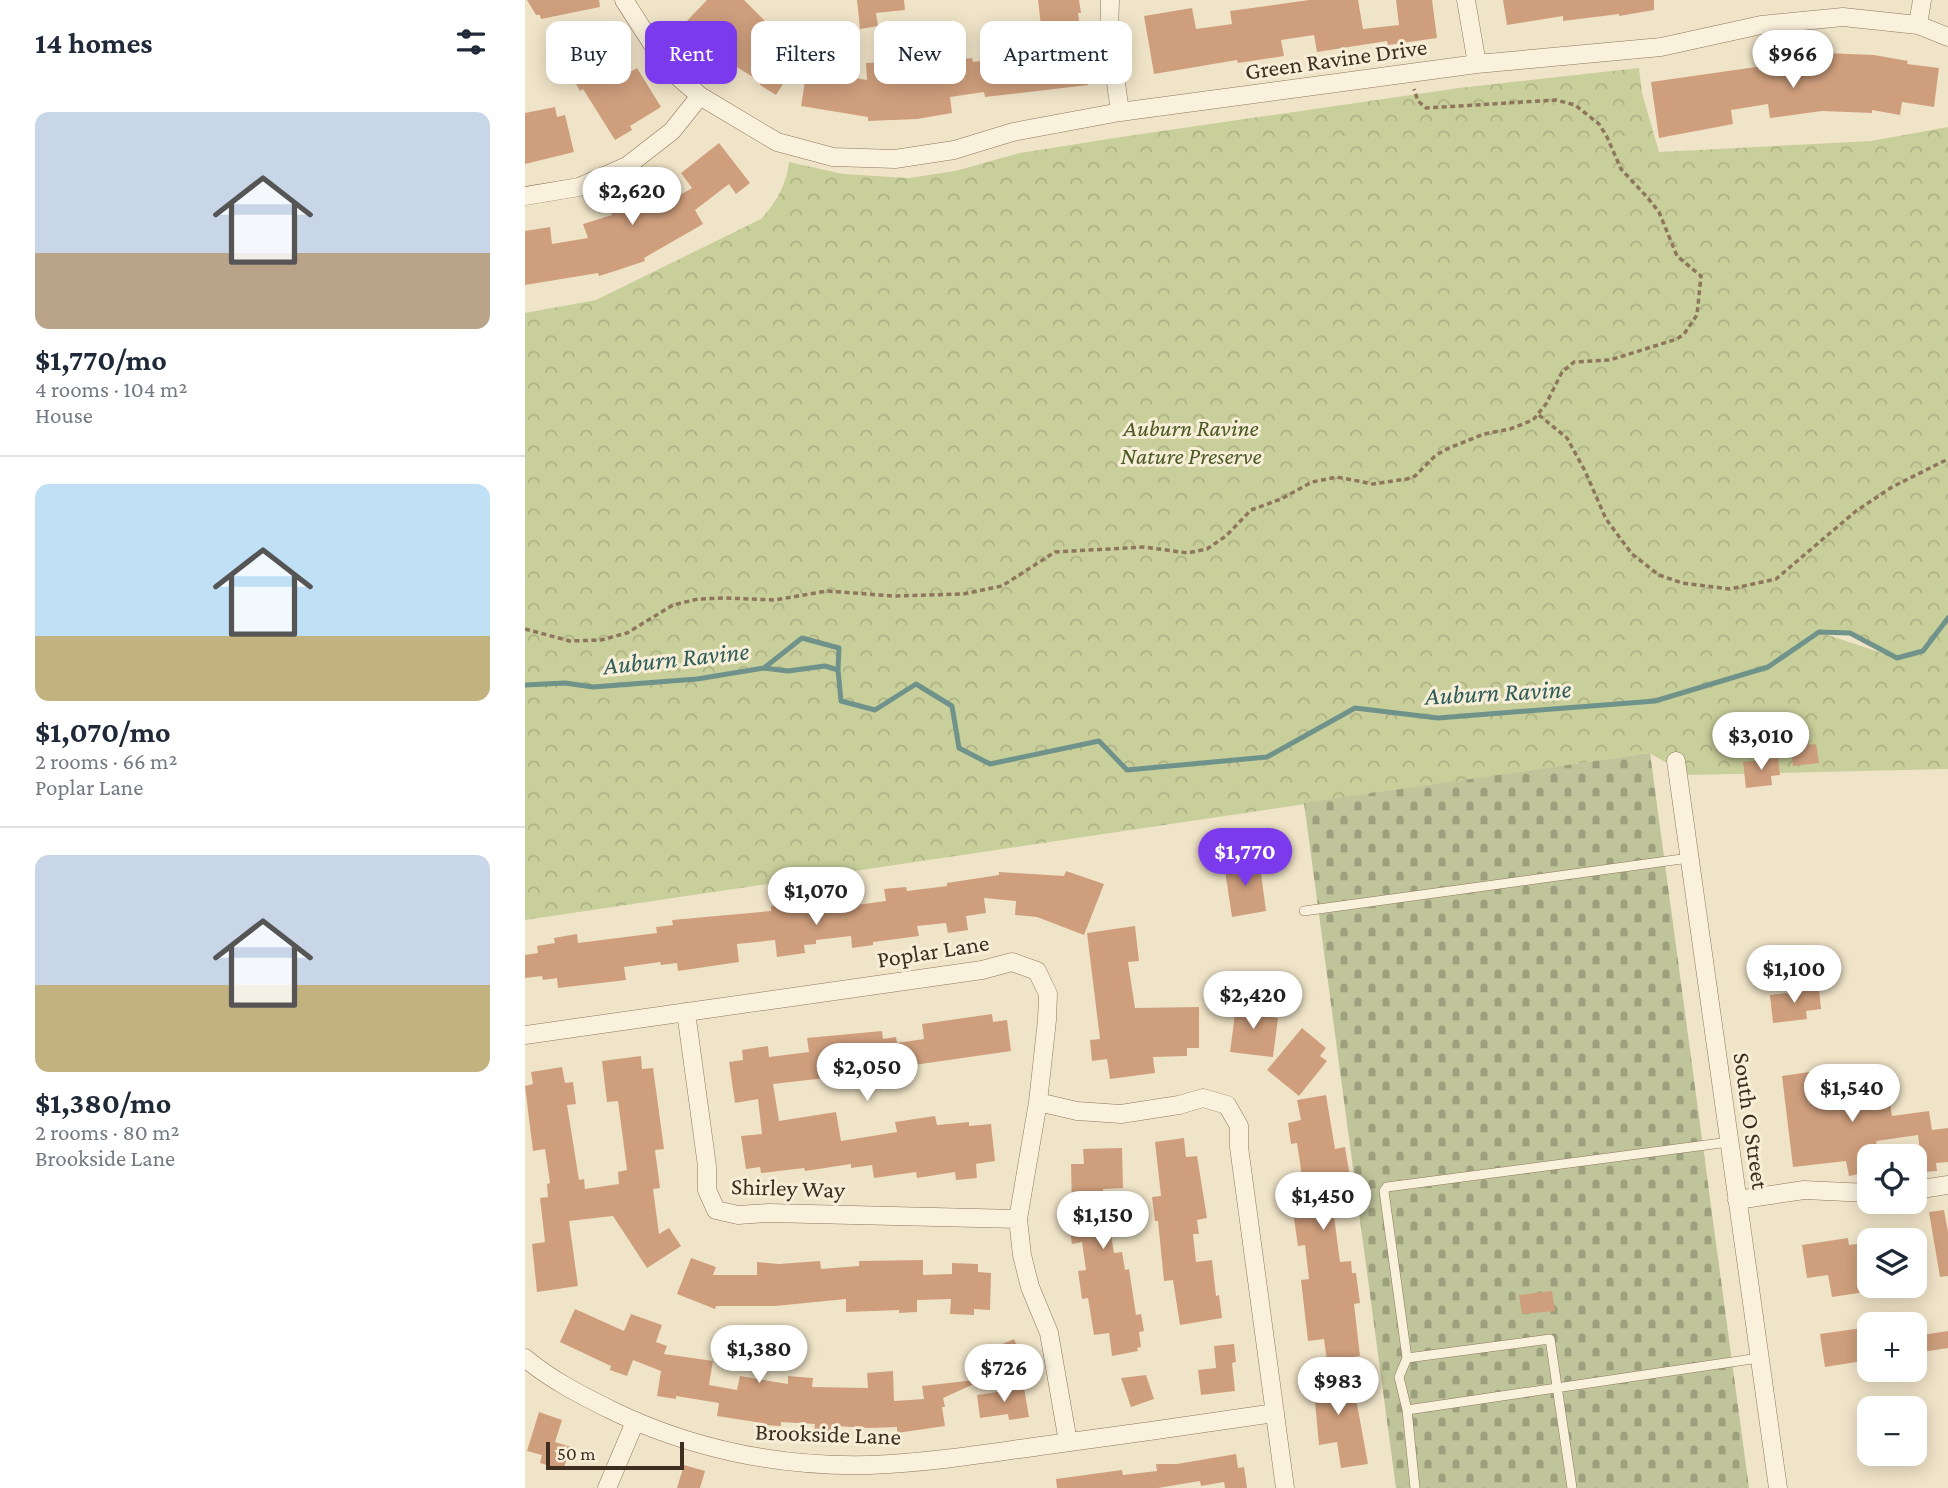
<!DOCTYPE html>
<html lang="en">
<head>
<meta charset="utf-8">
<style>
  body { margin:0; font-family:"Crimson Pro",serif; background:#f6f6f7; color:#1f2937; height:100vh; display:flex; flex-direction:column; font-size:26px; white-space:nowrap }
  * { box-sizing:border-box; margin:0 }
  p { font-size:23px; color:#747a83 }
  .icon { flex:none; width:38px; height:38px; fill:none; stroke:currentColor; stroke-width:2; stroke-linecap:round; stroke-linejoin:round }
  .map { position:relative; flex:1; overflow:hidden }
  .panel { display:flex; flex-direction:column; background:#fff; width:525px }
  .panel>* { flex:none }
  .hud { position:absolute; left:21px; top:21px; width:665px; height:63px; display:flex; gap:14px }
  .tools { position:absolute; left:1332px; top:1144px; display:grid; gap:14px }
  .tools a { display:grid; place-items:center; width:70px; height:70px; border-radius:14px; background:#fff; box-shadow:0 4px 18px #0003; font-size:35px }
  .scale { position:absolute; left:21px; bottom:18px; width:138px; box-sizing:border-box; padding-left:7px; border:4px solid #3d2e20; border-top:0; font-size:19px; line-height:24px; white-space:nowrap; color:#3d2e20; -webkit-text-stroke:5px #f7eed8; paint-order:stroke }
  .price { position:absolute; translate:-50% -60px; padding:0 16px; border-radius:24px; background:#fff; color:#222; font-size:23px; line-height:46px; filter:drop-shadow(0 2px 4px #0008) }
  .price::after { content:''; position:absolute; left:50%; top:42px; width:21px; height:16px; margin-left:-10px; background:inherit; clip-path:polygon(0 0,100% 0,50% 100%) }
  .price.selected { background:#7c3aed; color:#fff }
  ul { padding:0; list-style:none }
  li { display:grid; align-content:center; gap:14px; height:371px; padding:0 35px }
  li+li { border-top:2px solid #e0e1e3 }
  li span { display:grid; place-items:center; height:217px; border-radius:14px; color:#555 }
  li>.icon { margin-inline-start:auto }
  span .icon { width:126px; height:126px; fill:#fffc; stroke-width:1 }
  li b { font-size:30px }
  h2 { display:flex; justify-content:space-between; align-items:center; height:84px; padding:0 35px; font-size:30px }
  .tag { padding:0 24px; border-radius:14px; background:#fff; box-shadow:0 4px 18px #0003; font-size:24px; line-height:63px }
  .tag.selected { background:#7c3aed; color:#fff }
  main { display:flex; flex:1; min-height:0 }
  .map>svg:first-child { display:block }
</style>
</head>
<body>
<main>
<section class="panel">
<h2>14 homes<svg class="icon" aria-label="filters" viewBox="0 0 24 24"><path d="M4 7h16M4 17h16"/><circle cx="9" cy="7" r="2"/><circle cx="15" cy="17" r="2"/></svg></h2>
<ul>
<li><span style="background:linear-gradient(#c9d6e8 65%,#b9a48a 0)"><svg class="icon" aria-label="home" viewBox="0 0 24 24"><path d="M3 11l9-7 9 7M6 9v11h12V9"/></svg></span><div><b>$1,770/mo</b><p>4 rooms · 104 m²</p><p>House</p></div></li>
<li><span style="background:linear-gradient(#bfe0f5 70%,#c2b280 0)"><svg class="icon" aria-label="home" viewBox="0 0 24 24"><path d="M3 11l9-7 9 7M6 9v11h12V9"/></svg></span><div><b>$1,070/mo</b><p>2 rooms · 66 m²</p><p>Poplar Lane</p></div></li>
<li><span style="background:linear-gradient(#c9d6e8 60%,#c2b280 0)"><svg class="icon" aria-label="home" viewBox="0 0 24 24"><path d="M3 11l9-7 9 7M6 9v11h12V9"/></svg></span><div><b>$1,380/mo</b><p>2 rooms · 80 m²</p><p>Brookside Lane</p></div></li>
</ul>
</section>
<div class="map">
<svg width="1423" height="1488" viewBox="0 0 1423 1488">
  <defs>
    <pattern id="forest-crowns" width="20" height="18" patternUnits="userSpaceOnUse" patternTransform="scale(1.75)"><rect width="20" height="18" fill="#c9cf9b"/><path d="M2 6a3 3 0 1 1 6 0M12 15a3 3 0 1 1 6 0" fill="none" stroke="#aeb285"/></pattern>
    <pattern id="cemetery-stones" width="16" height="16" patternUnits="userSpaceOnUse" patternTransform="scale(1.75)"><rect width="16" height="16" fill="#bfc49a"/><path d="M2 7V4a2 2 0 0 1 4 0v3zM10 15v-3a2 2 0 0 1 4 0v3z" fill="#9ca07d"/></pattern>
  </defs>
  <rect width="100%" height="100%" fill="#f0e4c8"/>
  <!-- forest -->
  <path fill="url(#forest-crowns)" fill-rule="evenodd" d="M1114,68l3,25 17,59 212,-11 77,-14v642l-259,6 -40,-22 -1124,167v-607l71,-13 165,-81c15,-16 26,-36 28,-57l54,12 66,4 46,-7 65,-18 101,-16 338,-49zM1297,633h28l42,22 -1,1z"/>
  <!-- cemetery -->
  <path fill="url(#cemetery-stones)" d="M1125,753l99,735h-353l-92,-685z"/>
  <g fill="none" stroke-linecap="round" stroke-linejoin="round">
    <!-- stream -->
    <path stroke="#6f938a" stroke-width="5" d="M239,668l24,3 37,-5 13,4
      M0,685l40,-2 28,4 104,-8 67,-11 38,-30 37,10 -1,22 3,31 34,9 41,-26 36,22 7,42 31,16 109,-23 28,29 140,-13 88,-49 83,10 217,-17 113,-34 51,-35 31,1 47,25 26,-7 25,-33"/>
  </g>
  <!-- building -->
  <path fill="#cf9f7d" d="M2,0h72l1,7 -59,12 -1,-4h-4z
    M182,0h37l23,23 39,24 -30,48 -16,-10 1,-3 -47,-29 -30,-29z
    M332,0h47l1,10 -29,3 2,13 -18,3z
    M513,0h41l2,13h-3l10,72 -103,12 -1,-5 -34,5 2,16 -35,6 -49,2v-4l-67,-11 9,-56 9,5 11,2 -3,16 40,7 -1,-17 49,-2v4l57,-7 1,4 37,-5 -2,-14 25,-3v-4l9,-2z
    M784,0h49l5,29 36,-4 -3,-25h36l5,38 -49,7 -1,-4 -70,11 -3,-17 -33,5 3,16 -46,7 -1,-3 -83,14 -10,-58 48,-8 4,21 36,-5 -2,-13z
    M978,0h151v10l-35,6v-2l-56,7v-5l-56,9z
    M78,22l27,50 7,-4 24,39 -31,19 2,4 -17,10 -32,-51 -3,2 -24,-42z
    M1300,53l49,2 34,6 -1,3 32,4 -5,39 -32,-5 -2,13 -28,-5v3l-50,-2 -52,7 -2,-14 -37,6 2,14 -74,14 -8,-56 112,-16v-4z
    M30,107l2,10 8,-2 9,37 -49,12v-51z
    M194,143l31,40 -14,11 -7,-10 -34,26 8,14 -59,34 1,3 -27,9 -19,6 -1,-3 -73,12v-54l25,-4 2,17 36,-6 -5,-14 29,-9 -1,-3 18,-6 24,-13 8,13 31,-18 -11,-15z
    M1283,736l1,9 7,-1 3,19 -26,3 -3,-28z
    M1253,758l2,17 -9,1 1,9 -26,3 -3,-26z
    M734,859l7,52 -34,6 -8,-53z
    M541,871l38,13 -20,51 -47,-18 -22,-2 1,-14 -32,-3 2,15 -20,3 2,14 -20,3 -2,-10 -29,3 2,10 -46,6v3l-21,3 -1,-12 -35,4v4l-12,1 1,8 -28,4 -2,-17 -38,4 2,18 -61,9 -1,-8 -16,2 -1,-3 -36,5 2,13 -68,8 -1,-10 -14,2 -1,-4 -17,2v-23l13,-2 -1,-7 18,-3 -1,-5 23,-4 1,9 79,-10 -1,-6 17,-2 -1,-5 99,-9v-5l22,-3 1,5 17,-2 1,5 74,-10 -2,-12 22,-2 1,4 40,-5v-3l52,-8v-3l65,4z
    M610,926l4,35 -11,1 7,46 64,-1v41h-12v8l-34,1 2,16 -45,6 -3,-20 -15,2 -2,-21 10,-1 -13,-106z
    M1294,989l2,20 -15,2 1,8 -34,4 -3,-28z
    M712,999l22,3 -2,13 21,3 -5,39 -43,-5z
    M467,1014l1,8 14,-2 4,31 -111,16 2,18 -18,2v-5l-23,2 -1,-10 -87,10 6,37 57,-9 5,29 56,-9 -2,-10 40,-6 2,9 32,-3v4l22,-2 4,37 -19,3 1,14 -21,2 -1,-8 -38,6 -1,-6 -42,6 -2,-13 -21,3v-4l-46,7 -1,-3 -43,5 -1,-6 -14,2 -5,-33 21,-2 -4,-35 -23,4 -6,-41 14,-2 -1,-10 26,-4 1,11 40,-5 -2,-14 75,-7 1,8 13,-2 1,6 27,-4 -2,-15z
    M777,1028l24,20 -6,8 7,5 -28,35 -32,-26z
    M116,1056l1,13 11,-1 11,81 -9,1 5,38 -7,1 6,45 10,-6 12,18 -34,22 -34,-52 -44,5 9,65 -41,6 -5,-48 13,-2 -5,-44 8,-1 -1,-13 3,-1 -5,-34 -12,2 -8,-65 8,-2 -2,-12 31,-5 3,16 8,-1 3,22 -9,1 12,75 5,-1 1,10 34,-5 -1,-12 9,-2 -9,-69 -11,1 -5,-41z
    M1291,1071l2,15 47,-8 1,5 20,-2 6,35 37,-5 3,19 16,-2v34l-12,1 1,8 -14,1 -5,-37 -42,6 3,16h-10v15l-20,4 -3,-15 -53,6 -11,-91z
    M801,1095l9,54 10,-2 6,36 -21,3 10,76 11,-1 1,12h4l4,30 -6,1 6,52 -33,5 -3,-22 -16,2 -7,-61 8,-1 -4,-34 -7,1 -10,-68 14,-2 -5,-33 -6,1 -3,-21 13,-3 -4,-20z
    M659,1138l2,19 11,-1 10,62 -10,2 2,14h-6l3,28 16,-2 4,36 3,-1 3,23 -42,7 -7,-45 -9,1 -6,-60h-3l-3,-24 9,-1 -6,-54z
    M597,1148l1,40 -20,1 11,64 8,-1 3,18 4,-1 7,46 5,-1 3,17 -5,1 2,15 -4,1 1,3 -26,5 -3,-23 -15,2 -6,-37 -6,1 -4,-28 8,-1 -4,-28 -10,2 -5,-33 5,-1 -1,-46h13l-1,-15z
    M1419,1210l4,22v44l-8,1 -11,-65z
    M1323,1238l1,7 8,-1 8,48 -33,5 -4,-22 -21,3 -5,-33z
    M166,1258l25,9 -3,8h44v-13l22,2 41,-3 1,8 38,-3v-5l64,-1v15l29,-1v-11l26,1v8l13,1 -1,37 -16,-1v6l-24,-1 1,-15 -34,1v12l-18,1v-3l-53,2v-13l-71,7h-59l-1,3 -38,-15z
    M1027,1291l3,20 -33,3 -3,-19z
    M50,1309l49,22 7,-17 31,11 -6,17 11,4 -3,8 49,7 -4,24 28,5 3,-14 48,8v-8l25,2 -1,9 56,1 -1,-15 26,-2 1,30 30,-2 -2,-13 53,-6 1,3 -33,15 2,9h-3l3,19 -48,7v-6l-28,1 -34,-2v5h-21l1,-7 -34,-2v4l-19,-1v-2l-45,-7 2,-13 -43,-7v3l-19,-3 4,-25 -28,-11 -6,16 -17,-6 1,-4 -51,-24z
    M1344,1327v33l-44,7 -5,-33z
    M1423,1331v17l-33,5v-17z
    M489,1339l10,23 -25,11 -10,-23z
    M709,1344l2,18 -4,1 3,28 -34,4 -3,-25 18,-2 -2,-22z
    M811,1368l3,22 15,-2 14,76 -27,4 -4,-26 -18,3 -5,-54 -6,1 -3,-20z
    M621,1375l8,24 -23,8 -10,-29z
    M499,1388l5,29 -20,3 -1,-6 -28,4 -3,-23z
    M14,1412l23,8 -7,22 16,5 -8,23 -23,-7 2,-8 -15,-4z
    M711,1454l2,14 6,-1 3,21h-22l-1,-6 -23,4 -1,-5 -42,7h-101l-1,-9 66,-9 1,5 34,-4 -1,-7h21z
    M159,1465l21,6 -5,17h-23z"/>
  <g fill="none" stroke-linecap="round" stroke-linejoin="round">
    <!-- lane casing -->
    <g stroke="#8d765c" stroke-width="10">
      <path id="lane" d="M779,911l385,-53
        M882,1358l143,-19 22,149
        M882,1410l352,-52
        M890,1488l-8,-78 -8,-33 8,-19 -23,-167 3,-4 342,-45"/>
    </g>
    <!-- street casing -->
    <g stroke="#8d765c" stroke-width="19">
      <path id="street" d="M99,0l43,67 33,29 77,46 56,15 62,2 59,-9 59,-18 107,-20 357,-48 184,-17 100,-22 82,-8 75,8 30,12
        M585,0l-1,32 11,80
        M941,0l11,64
        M1393,25l4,-25
        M0,196l54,-9 48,-21 45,-35 28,-35
        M1151,761l102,727
        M161,1012l21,154v24l9,20 22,5 31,-2 249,6
        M0,1035l457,-65 30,-8 25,9 11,23 -1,26 -9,82 -20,117 4,36 8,32 19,46 19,109
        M513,1102l39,9 44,3 58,-9 24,-7 24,7 12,21v21l46,341
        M1390,1190l33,-5
        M1212,1200l67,-10 65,3
        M0,1358c26,22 56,37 86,52 80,39 169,57 258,55 60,-2 120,-12 179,-20 76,-10 151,-21 227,-32
        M82,1488l28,-66"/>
    </g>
    <!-- path -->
    <path stroke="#8d765c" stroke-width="3.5" stroke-dasharray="5 3.5" stroke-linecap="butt" d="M1014,415l28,23 18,33 21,48 26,35 27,21 23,8 48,6 46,-10 80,-68 36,-24 56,-28
      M0,629l45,12 31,-1 26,-7 46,-28 25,-6 27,-1 50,2 52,-9 66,5 70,-2 39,-8 53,-34 89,-5 44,6 19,-4 19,-13 25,-26 30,-11 31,-17 25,-5 36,7 34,-5 8,-3 21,-21 13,-7 35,-14 26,-5 23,-9 13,-16 16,-32 12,-10 36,-2 67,-21 7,-5 13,-19 4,-39 -24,-20 -18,-44 -12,-15 -26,-28 -14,-32 -8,-13 -24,-19 -19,-5 -130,8 -8,-7 -4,-12"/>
    <!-- lane -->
    <use href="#lane" stroke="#faf1dc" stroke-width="9"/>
    <!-- street -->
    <use href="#street" stroke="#faf1dc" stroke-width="18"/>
  </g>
  <g text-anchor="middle" stroke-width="6" stroke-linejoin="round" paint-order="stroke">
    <!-- street labels -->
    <g font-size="24" fill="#3d2e20" stroke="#f7eed8">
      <text transform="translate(811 59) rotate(-8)" y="8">Green Ravine Drive</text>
      <text transform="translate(408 951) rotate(-9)" y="8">Poplar Lane</text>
      <text transform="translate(1226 1121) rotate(82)" y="8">South O Street</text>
      <text transform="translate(263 1188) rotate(2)" y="8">Shirley Way</text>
      <text transform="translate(303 1434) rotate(2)" y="8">Brookside Lane</text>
    </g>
    <!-- park labels -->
    <g font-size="24" font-style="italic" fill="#4d5a26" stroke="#f7eed8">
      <text x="666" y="436">Auburn Ravine<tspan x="666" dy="28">Nature Preserve</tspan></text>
    </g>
    <!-- water labels -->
    <g font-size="26" font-style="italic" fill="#2f5d5a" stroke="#f7eed8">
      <text transform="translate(151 658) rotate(-6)" y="9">Auburn Ravine</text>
      <text transform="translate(973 692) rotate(-3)" y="9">Auburn Ravine</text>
    </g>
  </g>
</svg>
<div class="tools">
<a><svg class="icon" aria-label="locate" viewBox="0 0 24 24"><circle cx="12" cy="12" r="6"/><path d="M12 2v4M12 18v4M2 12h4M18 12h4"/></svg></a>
<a><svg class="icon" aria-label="layers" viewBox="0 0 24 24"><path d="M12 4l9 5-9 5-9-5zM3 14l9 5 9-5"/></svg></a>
<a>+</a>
<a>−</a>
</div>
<div class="scale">50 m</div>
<b class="price" style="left:1268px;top:90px">$966</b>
<b class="price" style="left:107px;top:227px">$2,620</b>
<b class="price" style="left:1236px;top:772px">$3,010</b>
<b class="price selected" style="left:720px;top:888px">$1,770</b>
<b class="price" style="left:291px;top:927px">$1,070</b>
<b class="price" style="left:1269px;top:1005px">$1,100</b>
<b class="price" style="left:728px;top:1031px">$2,420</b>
<b class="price" style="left:342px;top:1103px">$2,050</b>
<b class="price" style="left:1327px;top:1124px">$1,540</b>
<b class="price" style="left:798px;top:1232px">$1,450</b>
<b class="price" style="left:578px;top:1251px">$1,150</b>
<b class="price" style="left:234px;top:1385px">$1,380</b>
<b class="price" style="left:479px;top:1404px">$726</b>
<b class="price" style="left:813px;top:1417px">$983</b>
<div class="hud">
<a class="tag">Buy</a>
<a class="tag selected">Rent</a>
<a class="tag">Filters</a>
<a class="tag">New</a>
<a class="tag">Apartment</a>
</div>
</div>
</main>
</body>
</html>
